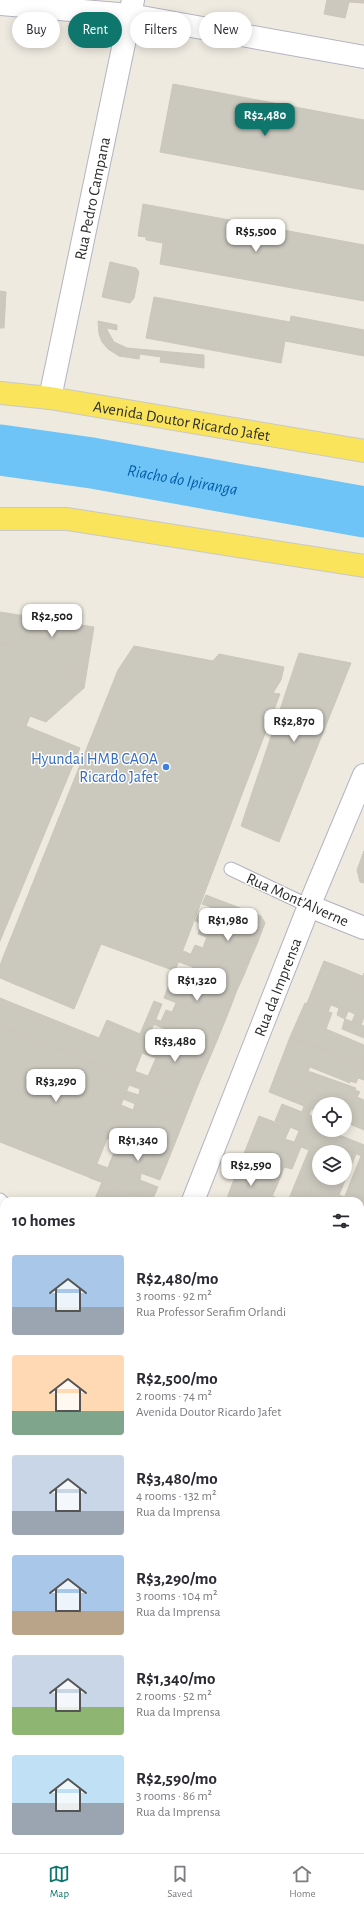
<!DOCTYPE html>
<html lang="en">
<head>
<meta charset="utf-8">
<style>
  body { margin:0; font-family:"Alegreya Sans",sans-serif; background:#f7f7f7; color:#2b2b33; height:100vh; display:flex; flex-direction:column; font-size:15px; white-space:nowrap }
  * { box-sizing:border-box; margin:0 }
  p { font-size:13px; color:#7c7c81 }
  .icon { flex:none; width:22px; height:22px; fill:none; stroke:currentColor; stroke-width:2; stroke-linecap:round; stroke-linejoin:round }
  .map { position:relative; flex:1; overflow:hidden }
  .sheet { position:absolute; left:0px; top:1197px; width:364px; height:656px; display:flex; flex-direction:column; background:#fff; border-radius:12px 12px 0 0; box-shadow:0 2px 10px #0003 }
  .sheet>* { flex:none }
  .top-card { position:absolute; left:12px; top:12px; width:340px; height:36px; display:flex; gap:8px }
  .controls { position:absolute; left:312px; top:1097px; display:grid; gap:8px }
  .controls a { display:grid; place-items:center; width:40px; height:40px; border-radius:50%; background:#fff; box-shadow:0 2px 10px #0003; font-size:20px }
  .price { position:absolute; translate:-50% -34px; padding:0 9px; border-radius:8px; background:#fff; color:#222; font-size:13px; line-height:26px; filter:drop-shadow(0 1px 2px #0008) }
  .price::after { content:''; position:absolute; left:50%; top:24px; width:12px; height:9px; margin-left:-6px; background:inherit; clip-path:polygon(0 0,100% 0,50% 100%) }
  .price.selected { background:#0f766e; color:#fff }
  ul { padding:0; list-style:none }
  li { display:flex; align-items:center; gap:12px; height:100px; padding:0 12px }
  li span { display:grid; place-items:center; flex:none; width:112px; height:80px; border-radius:4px; color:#555 }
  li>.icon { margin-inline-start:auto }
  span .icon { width:48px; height:48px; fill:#fffc; stroke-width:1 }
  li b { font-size:17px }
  h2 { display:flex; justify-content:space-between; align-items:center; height:48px; padding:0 12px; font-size:17px }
  .tag { padding:0 14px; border-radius:18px; background:#fff; box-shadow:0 2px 10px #0003; font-size:14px; line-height:36px }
  .tag.selected { background:#0f766e; color:#fff }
  .tab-bar { display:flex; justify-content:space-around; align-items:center; height:56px; border-top:1px solid #e1e1e2; background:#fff; font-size:11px; color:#7c7c81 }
  .tab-bar a { display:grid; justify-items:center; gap:2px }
  .tab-bar .selected { color:#0f766e }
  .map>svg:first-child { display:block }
</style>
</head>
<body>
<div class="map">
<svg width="364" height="1853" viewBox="0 0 364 1853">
  <rect width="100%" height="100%" fill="#efeae0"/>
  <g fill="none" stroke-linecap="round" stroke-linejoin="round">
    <!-- river -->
    <path stroke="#6ec4f6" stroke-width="51" id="s1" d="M0,450l92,13 272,49"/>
  </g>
  <!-- building -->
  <path fill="#cbc8be" stroke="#cbc7b9" d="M327,0h37v3l-15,-1 -4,16 -21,-4z
    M173,84l191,36v70l-204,-38z
    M143,204l221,41v56l-204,-37 3,-21 -17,-3v-3l-8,-1z
    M110,262l26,6 3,4 -5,26 -4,5 -28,-6z
    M0,291l6,1 -2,36h-4z
    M154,297l136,25 1,-6 73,14v26l-79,-15 -4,22 -135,-25z
    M98,321l19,4v5l-10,-2v2l7,12 13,6 77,7v13l-44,-6 1,-5 -21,-3 -1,5 -20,-3 -11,-7 -6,-7 -3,-8z
    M0,612l94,15 -10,61 -33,-57 -51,14z
    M51,631l33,57 -38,34 -16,-6 -4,10 54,22 -80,193v-296z
    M134,646l79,15 6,-7 65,13 -3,13 -8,13 7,1 -105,277 -74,-27 -27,65 -74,-31v-13l118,-295z
    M299,653l52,10 -72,179 -38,-16z
    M364,851v32l-4,-1 -3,-12z
    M206,895l55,21 4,7 -8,21 -62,-23 4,-8 8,3 4,-9 -9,-3z
    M202,923l55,21 -7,16 -45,-18 2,-5 -9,-3z
    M205,942l45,18 -6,15 -53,-21 4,-9 8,3z
    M183,951l61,24 -7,15 -46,-18 2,-5 -14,-5z
    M324,961l21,8 -17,43 -21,-9z
    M345,969l17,7 -17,43 -8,-4 2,-7 -8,-3z
    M175,971l14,5 2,-4 46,18 -6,16 -61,-24z
    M364,973v44l-3,8 -9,-3 3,-8 -7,-3z
    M170,982l61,24 -6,15 -61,-23z
    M0,998l99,40 8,-18 33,14 14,-33 8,3 -30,74 -132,-52z
    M176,1003l49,18 -9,22 -55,-22 5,-11 6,2z
    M305,1003l27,10 -6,16 38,16v20l-74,-28z
    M155,1019l61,24 -9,21 -45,-18 6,-16 -15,-6z
    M345,1019l19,7v12l-22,-9z
    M0,1026l132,52 -41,100 -91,-36z
    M290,1037l74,28v15l-6,-2 -2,5 -6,-2v2l-40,-16 -2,4 48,17 -1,2 5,2 -3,5 7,3v12l-89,-36z
    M147,1040l60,24 -9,21 -46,-18 4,-9 -14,-5z
    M152,1067l46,18 -6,15 -60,-24 2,-5 14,5z
    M132,1076l60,24 -9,23 -60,-24 3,-8 13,4 1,-6 -11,-4z
    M275,1076l70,28h-26v8l-8,-3 -2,6 10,4v11h8l37,15v12l-89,-36 7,-17 20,8 2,-6 -35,-14z
    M135,1104l48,19 -8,20 -61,-23 7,-15 12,5z
    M345,1104l19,8v18l-19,-8z
    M259,1116l31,12 -5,11 9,3 -16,41 -39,-17z
    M114,1120l61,23 -8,20 -60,-25z
    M299,1131l30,12 -4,9h-6v16l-13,33h-18l21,-51 -8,-3 -9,22 -8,-2z
    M118,1143l49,20 -7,17 -50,-18z
    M329,1143l27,11 -17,41 6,2 -2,4h-37l13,-33v10h26v-26h-20z
    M361,1156l3,1v83l-4,10v-49h-17z
    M110,1162l31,12 -1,6 18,7 -6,14 -62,-23 7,-14 11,4z
    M239,1166l39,17 -8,18h-44z
    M102,1182l48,19h-56z
    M272,1196l9,3 -1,2h-10z
    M364,1240v53l-4,10v-53z
    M364,1331v24l-4,-1v-13z
    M4,1399v48l-4,-1v-38z
    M360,1431l4,2v18l-4,-1z
    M1,1446l3,1v46l-4,-1z
    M0,1492l4,1v23l-4,-1z
    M0,1524l4,2v21l-4,-2z
    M0,1545l4,2 -1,28 -3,-1z
    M364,1598v30l-4,-2v-18z
    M360,1626l4,2v41l-4,9z
    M364,1669v45l-4,10v-46z
    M360,1741l4,2v17l-4,10z
    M364,1760v68l-4,-1v-57z
    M3,1765h1v42l-4,-1v-40z
    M0,1806l4,1v42h2l-2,4h-4z
    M18,1849h34l-1,4h-35z
    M64,1849h27l-1,4h-28z
    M117,1849h47l-1,4h-47z
    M164,1849h21l10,4h-32z"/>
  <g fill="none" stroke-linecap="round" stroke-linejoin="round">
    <!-- service casing -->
    <g stroke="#b4b4c1" stroke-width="15">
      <path id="service" d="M231,869l78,37
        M0,1200l4,4
        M0,1267l4,2
        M0,1333l4,-9"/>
    </g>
    <!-- minor casing -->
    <g stroke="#b4b4c1" stroke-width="24">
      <g id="minor">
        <path d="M0,4l130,11 234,42"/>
        <path id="s2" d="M50,398l83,-398"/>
        <path d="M309,906l55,22"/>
        <path d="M0,1717l4,2"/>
        <path d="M328,1849l10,4"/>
      </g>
    </g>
    <!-- tertiary casing -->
    <g stroke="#b4b4c1" stroke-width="24">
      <g id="tertiary">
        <path id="s3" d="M193,1201l116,-295 55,-131"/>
        <path d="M360,1389l4,2"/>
        <path d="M0,1681l4,-9"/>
      </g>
    </g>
    <!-- primary casing -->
    <g stroke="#c9c9c9" stroke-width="24">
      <g id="primary">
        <path id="s4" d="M0,393l50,5 314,53"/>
        <path d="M0,519h67l297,47"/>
      </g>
    </g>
    <!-- service -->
    <use href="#service" stroke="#fff" stroke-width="13"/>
    <!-- minor -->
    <use href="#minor" stroke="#fff" stroke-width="22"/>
    <!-- tertiary -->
    <use href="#tertiary" stroke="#fff" stroke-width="22"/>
    <!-- primary -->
    <use href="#primary" stroke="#f9e45b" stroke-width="22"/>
  </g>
  <!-- markers -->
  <circle fill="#3f7fe0" stroke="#fff" stroke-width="1.5" cx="166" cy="767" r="4"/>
  <g text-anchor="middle" stroke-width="3" stroke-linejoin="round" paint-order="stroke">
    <!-- street labels -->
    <g font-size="16" fill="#2e2e2e" stroke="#fff">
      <text dy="6" stroke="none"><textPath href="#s2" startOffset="204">Rua Pedro Campana</textPath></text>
      <text dy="6" stroke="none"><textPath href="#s4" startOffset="184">Avenida Doutor Ricardo Jafet</textPath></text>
      <text transform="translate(298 899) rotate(24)" y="6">Rua Mont'Alverne</text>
      <text dy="6" stroke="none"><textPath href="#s3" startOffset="230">Rua da Imprensa</textPath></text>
    </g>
    <!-- shop labels -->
    <g font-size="16" fill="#366cbe" stroke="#fff" text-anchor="end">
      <text x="158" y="764">Hyundai HMB CAOA<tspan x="158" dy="18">Ricardo Jafet</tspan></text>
    </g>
    <!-- water labels -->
    <g font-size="17" font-style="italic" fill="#0660aa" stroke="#fff">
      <text dy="6" stroke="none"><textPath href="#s1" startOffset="185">Riacho do Ipiranga</textPath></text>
    </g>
  </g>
</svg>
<div class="controls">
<a><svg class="icon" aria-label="locate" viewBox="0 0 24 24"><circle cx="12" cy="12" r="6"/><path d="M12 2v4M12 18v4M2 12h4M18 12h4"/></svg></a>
<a><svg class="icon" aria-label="layers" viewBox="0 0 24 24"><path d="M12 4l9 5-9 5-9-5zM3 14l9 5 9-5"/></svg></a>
</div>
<b class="price selected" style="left:265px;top:137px">R$2,480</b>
<b class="price" style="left:256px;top:253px">R$5,500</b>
<b class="price" style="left:52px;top:638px">R$2,500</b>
<b class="price" style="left:294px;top:743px">R$2,870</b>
<b class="price" style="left:228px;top:942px">R$1,980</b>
<b class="price" style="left:197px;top:1002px">R$1,320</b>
<b class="price" style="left:175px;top:1063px">R$3,480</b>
<b class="price" style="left:56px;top:1103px">R$3,290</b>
<b class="price" style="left:138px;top:1162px">R$1,340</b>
<b class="price" style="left:251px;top:1187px">R$2,590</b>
<div class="top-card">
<a class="tag">Buy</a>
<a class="tag selected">Rent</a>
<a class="tag">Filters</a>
<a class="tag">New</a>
</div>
<section class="sheet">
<h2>10 homes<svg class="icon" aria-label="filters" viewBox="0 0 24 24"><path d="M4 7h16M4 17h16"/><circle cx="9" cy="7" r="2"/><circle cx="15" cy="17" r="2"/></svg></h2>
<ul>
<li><span style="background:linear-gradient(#a9c7e8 65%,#9aa5b1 0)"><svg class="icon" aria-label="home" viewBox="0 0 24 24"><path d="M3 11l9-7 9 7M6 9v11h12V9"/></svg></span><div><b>R$2,480/mo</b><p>3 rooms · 92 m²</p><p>Rua Professor Serafim Orlandi</p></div></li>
<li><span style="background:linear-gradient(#ffd9b3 70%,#7fa58c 0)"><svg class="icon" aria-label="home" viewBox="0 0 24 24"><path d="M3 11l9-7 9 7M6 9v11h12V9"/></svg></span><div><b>R$2,500/mo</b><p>2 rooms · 74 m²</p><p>Avenida Doutor Ricardo Jafet</p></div></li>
<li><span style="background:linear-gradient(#c9d6e8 70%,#9aa5b1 0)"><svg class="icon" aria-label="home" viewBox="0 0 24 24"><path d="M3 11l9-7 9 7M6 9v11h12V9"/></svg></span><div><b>R$3,480/mo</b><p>4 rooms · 132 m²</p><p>Rua da Imprensa</p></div></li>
<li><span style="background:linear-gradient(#a9c7e8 70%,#b9a48a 0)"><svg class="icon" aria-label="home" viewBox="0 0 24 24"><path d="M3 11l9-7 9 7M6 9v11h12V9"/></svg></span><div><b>R$3,290/mo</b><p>3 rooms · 104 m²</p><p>Rua da Imprensa</p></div></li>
<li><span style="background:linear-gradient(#c9d6e8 65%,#8fb573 0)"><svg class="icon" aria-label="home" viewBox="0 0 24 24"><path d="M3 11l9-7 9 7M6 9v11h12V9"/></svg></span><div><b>R$1,340/mo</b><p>2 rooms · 52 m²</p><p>Rua da Imprensa</p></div></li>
<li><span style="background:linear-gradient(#bfe0f5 60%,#9aa5b1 0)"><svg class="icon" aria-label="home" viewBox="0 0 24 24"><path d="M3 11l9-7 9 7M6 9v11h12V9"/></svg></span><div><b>R$2,590/mo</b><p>3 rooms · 86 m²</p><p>Rua da Imprensa</p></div></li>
</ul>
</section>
</div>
<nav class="tab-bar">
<a class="selected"><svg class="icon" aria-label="map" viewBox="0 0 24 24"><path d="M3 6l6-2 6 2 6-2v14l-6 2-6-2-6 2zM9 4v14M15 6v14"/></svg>Map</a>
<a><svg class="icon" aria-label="saved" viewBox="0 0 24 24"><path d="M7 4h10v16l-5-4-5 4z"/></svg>Saved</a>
<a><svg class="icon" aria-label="home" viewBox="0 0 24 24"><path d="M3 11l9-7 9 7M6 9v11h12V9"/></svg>Home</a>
</nav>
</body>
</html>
